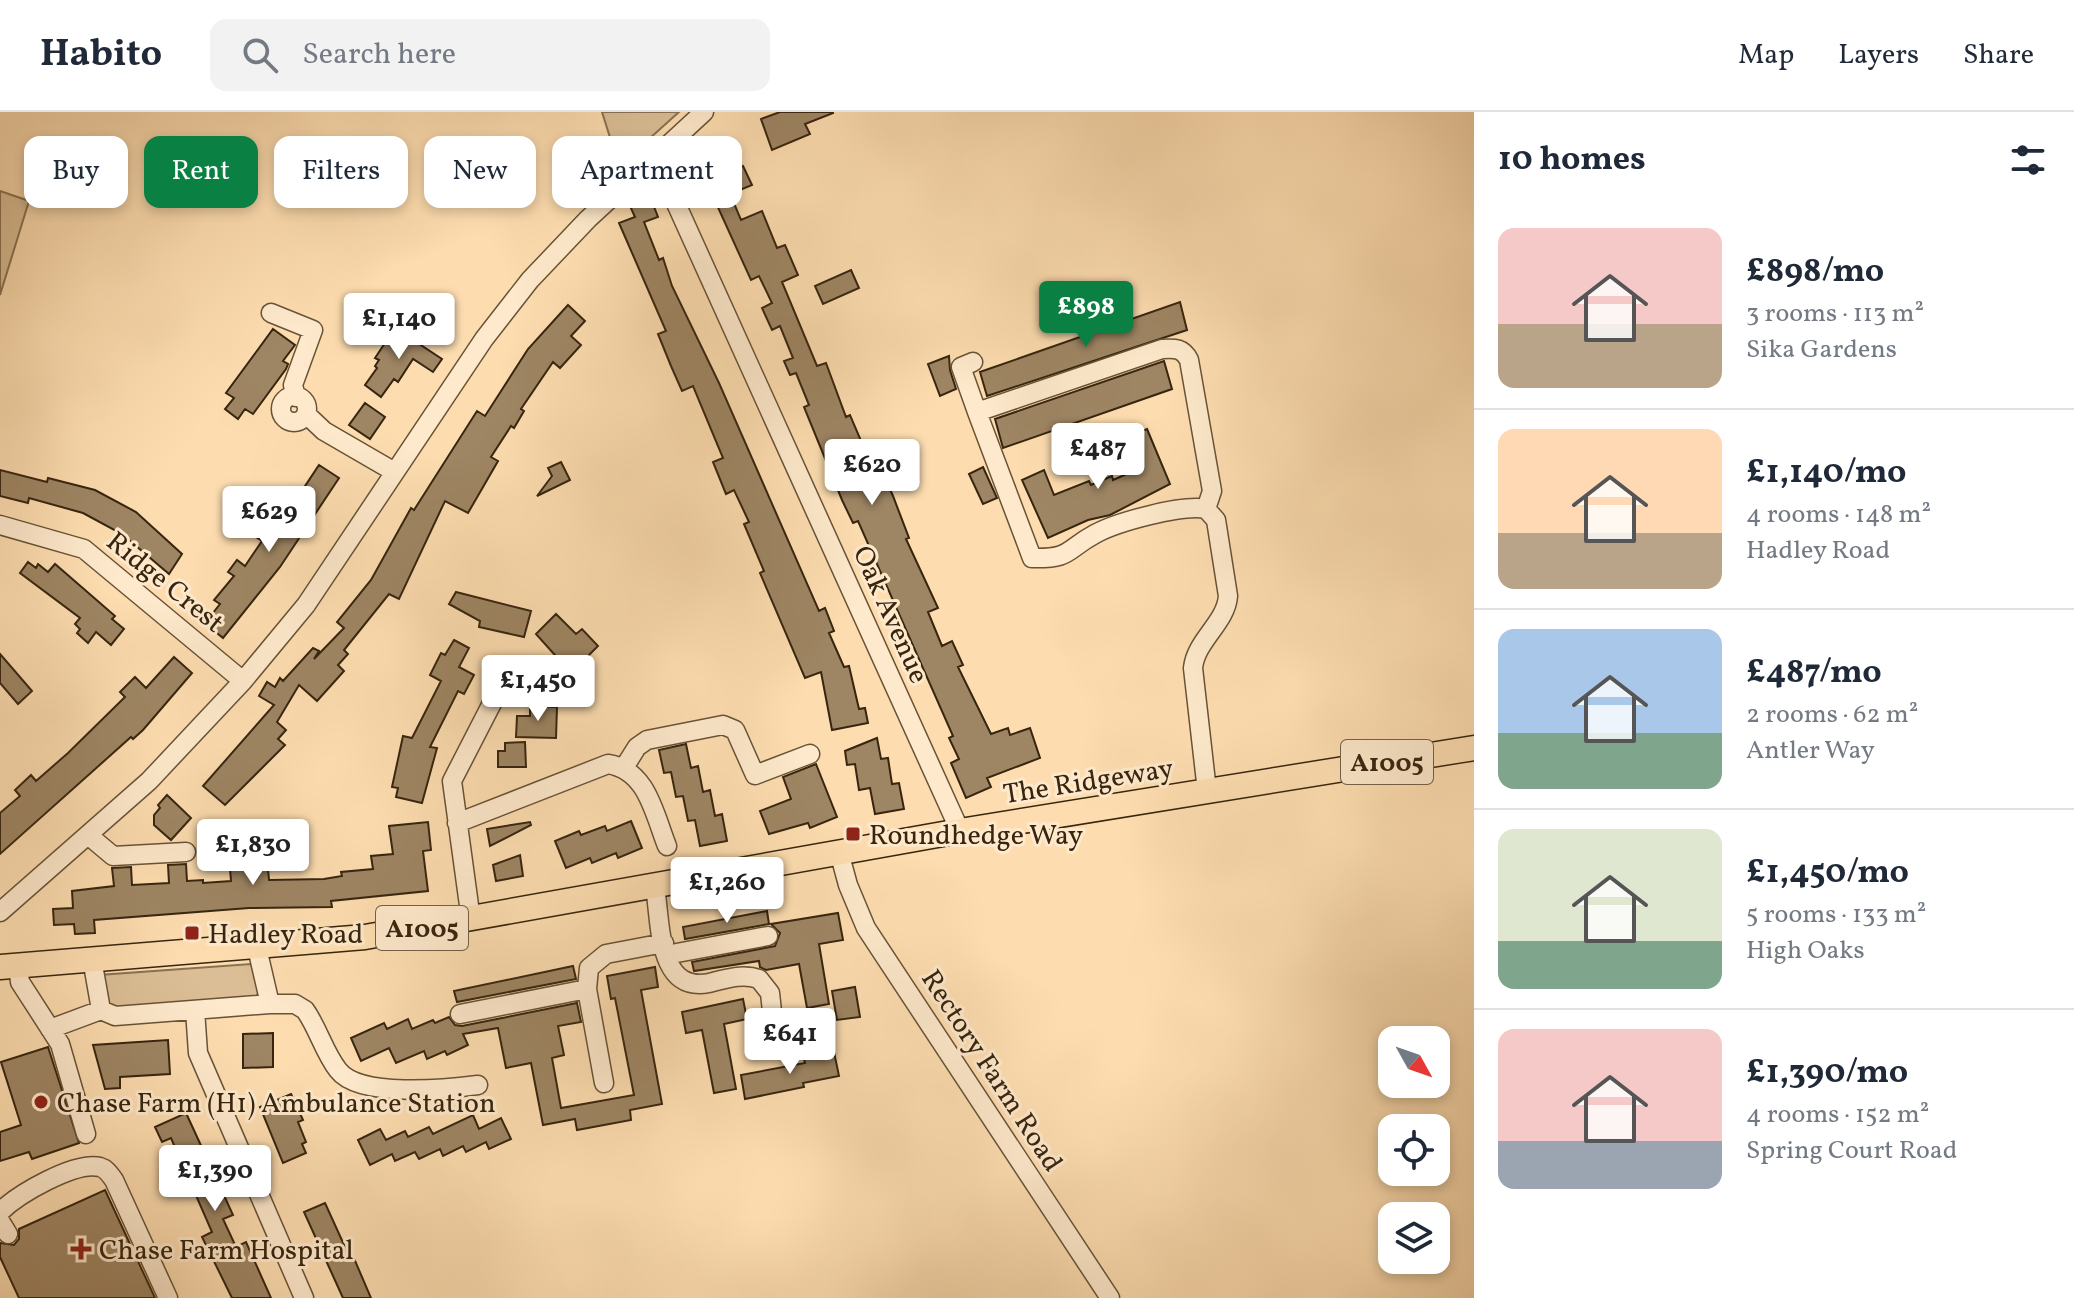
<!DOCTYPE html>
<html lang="en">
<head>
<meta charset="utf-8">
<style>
  body { margin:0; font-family:Vollkorn,serif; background:#f2f2f3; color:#1f2937; height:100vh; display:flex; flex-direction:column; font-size:30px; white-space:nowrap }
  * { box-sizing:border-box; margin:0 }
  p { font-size:26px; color:#747a83 }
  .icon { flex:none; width:44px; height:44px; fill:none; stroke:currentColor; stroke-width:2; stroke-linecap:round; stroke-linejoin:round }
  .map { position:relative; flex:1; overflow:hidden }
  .drawer { display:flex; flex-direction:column; background:#fff; width:600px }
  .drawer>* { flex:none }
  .banner { position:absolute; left:24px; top:24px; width:760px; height:72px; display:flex; gap:16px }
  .needle { width:52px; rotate:130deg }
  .buttons { position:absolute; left:1378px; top:914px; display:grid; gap:16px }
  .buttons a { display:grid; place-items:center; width:72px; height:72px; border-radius:16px; background:#fff; box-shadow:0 4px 12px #0003; font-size:40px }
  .price { position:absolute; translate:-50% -68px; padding:0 18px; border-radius:8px; background:#fff; color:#222; font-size:26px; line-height:52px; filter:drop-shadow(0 2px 4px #0008) }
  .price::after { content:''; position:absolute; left:50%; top:48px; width:24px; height:18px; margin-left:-12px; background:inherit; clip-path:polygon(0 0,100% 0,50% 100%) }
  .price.selected { background:#0b8043; color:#fff }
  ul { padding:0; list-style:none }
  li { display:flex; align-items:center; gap:24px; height:200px; padding:0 24px }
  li+li { border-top:2px solid #e0e1e3 }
  li span { display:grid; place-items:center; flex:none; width:224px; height:160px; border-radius:16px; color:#555 }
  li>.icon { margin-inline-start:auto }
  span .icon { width:96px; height:96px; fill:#fffc; stroke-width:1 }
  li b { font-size:34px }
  h2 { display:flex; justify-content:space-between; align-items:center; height:96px; padding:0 24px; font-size:34px }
  .pill { padding:0 28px; border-radius:16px; background:#fff; box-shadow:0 4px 12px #0003; font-size:28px; line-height:72px }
  .pill.selected { background:#0b8043; color:#fff }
  header { display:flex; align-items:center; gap:48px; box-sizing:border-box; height:112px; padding:0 40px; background:#fff; border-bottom:2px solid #e0e1e3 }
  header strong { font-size:38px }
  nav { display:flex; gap:44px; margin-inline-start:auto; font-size:28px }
  .search { width:560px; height:72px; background:#f2f2f3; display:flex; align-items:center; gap:20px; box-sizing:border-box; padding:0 28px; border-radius:16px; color:#747a83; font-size:30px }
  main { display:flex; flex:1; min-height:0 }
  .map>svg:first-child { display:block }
</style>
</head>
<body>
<header>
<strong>Habito</strong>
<div class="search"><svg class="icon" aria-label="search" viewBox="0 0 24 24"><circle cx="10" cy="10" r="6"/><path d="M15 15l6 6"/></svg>Search here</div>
<nav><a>Map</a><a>Layers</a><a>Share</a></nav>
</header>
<main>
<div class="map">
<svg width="1474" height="1186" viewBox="0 0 1474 1186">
  <rect width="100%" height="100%" fill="#fdddb0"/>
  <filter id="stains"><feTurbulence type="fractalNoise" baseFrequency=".0025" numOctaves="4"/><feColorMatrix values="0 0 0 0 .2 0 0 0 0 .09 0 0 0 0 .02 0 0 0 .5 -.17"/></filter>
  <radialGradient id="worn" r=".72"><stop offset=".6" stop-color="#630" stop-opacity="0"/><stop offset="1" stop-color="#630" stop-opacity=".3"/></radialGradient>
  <!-- green -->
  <path fill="#dbbe95" stroke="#897252" stroke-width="2" d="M602,0h77l-60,54z
    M0,79l29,10 -29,94z
    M251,852l8,27 -3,6 -148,12 -9,-34z"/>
  <!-- building -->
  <path fill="#9e8563" stroke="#37250f" stroke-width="2" d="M780,0h53v1l-28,11 5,10 -38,16 -11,-31z
    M743,54l9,19 -22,9 11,26 21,-9 15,37 8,-3 13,30 -16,7 35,84 9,-3 20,54 4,-2 29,68 7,-3 7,16 16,42 -3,1 32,69 -10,4 14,34 10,-5 11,24 -5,2 33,67 17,-6 2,7 20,-7 10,30 -53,20 4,9 -25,11 -15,-35 8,-4 -10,-21 4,-2 -95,-215 -5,2 -11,-23 -38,-93 5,-2 -13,-32 -6,2 -6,-14 9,-3 -13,-32 -8,4 -10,-22 10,-5 -13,-27 -8,4 -45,-99z
    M651,87l7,18 -14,5 15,38 4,-2 9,28 47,97 100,228 6,-3 9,23 -5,2 15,34 5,-1 10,43 6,-1 3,15 -36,7 -11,-58 -16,6 -45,-105 4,-2 -20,-47 5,-2 -15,-32 -8,4 -13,-32 10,-4 -30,-72 -11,5 -11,-25 -13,-32 8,-3 -47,-108 16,-6 -5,-11z
    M851,158l8,18 -36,16 -8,-18z
    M1180,190l7,28 -200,66 -7,-24z
    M568,193l17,16 -14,15 10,9 -21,23 -7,-6 -32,47 3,2 -10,17 -3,-2 -20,31 7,4 -30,52 -23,-12 -46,98 -10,-5 -45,56 4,4 -10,11 6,6 -27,30 -18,-16 -22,37 9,8 -8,9 7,6 -60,60 -22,-19 71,-81 -15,-9 8,-14 8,5 5,-9 3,3 30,-33 6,3 -5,8 30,-31 -7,-6 34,-42 40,-72 3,2 63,-99 8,5 43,-67z
    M395,216l47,31 -9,13 -20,-13 -15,23 -4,-3 -13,18 -16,-12 12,-17 -2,-2 4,-6 -4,-2z
    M273,217l22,16 -12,16 5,3 -2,5 -33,45 -8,-5 -7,10 -13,-10 9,-11 -8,-5z
    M949,244l1,14 6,19 -16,7 -12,-32z
    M1164,249l8,28 -169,59 -8,-29z
    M365,291l20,14 -15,22 -21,-14z
    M1147,317l23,55 -60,31 -22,5 -40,18 -26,-58 22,-10 10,25 35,-14 2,4 21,-9 1,4 25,-11 -13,-31z
    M561,350l9,18 -33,16 15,-20 -4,-8z
    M319,353l20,13 -59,89 -57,71 -18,-15 15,-19 -6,-4 20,-24 -6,-4 9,-12 8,6 17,-25 -6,-4 9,-14 11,7z
    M983,355l14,31 -14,6 -14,-30z
    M0,358l47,12 1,-4 47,12 41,22 46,42 -13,20 -47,-40 -39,-21 -54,-15 -1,5 -28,-7z
    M28,450l8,6 2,-4 10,8 7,-8 60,52 -3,3 12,10 -13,16 -15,-13 -8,11 -11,-10 3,-4 -5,-5 5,-6 -60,-45z
    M456,480l75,19 -7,26 -45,-10 1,-6 -31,-17z
    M556,502l20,20 6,-5 16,17 -9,9 -3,50 -33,-2 1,-21 27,2 -45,-50z
    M454,528l15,8 -10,19 15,8 -10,19 -6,-3 -28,56 7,1 -15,55 -26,-6 2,-9 -6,-1 11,-51 9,2 29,-57 -11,-6 11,-22 4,2z
    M0,542l32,37 -14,13 -18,-21z
    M174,545l18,16 -49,57 -10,9 -2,-2 -131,117v-41l20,-17 -5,-6 16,-15 5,6 32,-28 57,-56 -5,-5 15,-15 11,11z
    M534,594l23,1 -1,31 -40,-1 1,-21h13v-8z
    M877,626l4,21 7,-1 4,26 7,-1 5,26 -29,5 -5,-26 -11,2 -4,-26 -8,1 -2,-14z
    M525,630l1,25h-28v-16h7v-8z
    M686,632l5,24 7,-2 5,26 7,-2 5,26 7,-2 5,27 -27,5 -5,-26 -7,1 -5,-25 -7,1 -5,-25 -7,1 -5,-23z
    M816,652l21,53 -27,11 -2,-5 -39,11 -9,-23 31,-12 -8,-22z
    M167,683l24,23 -20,22 -17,-15v-10l6,-7 -2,-3z
    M631,709l11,27 -24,10 -2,-5 -24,10 -2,-5 -24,10 -11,-27 24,-10 2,4 24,-9 2,5z
    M428,710l3,28 -8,1 5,40 -97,10 1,6 -83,1 -155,12 1,13 -20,1 -1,-10 -20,1 -1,-16 20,-1 -1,-17 42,-5 -2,-18 19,-1 1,18 37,-2 -1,-18 18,-1 1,17 16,-1v3l28,-2 -1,-12 17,-1v2l21,-1 1,11 55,-1 18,-3 -1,-4 32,-3 -2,-13 22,-2 -4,-28z
    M530,710l1,3 -41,21 -3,-17z
    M520,743l3,21 -27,5 -3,-16z
    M767,799l2,13 -84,15 -2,-12z
    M838,801l5,27 -24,4 10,60 -22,4 -8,-44 -33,6 -6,-3 -1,-6 -65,10 -2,-9 83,-16 5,-13 -9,-9z
    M573,854l3,13 -119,23 -3,-11z
    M655,855l3,20 -17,3 21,114 -32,6 1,10 -54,10 -2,-11 -32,6 -12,-62 -25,5 -8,-40 -35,6 5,11 -21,10 -2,-4 -18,8 -3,-8 -28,12 -7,-15 -28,13 -10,-23 33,-15 3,6 21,-10 4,10 21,-9 2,3 14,-6 6,8 7,1 115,-23 4,19 -23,4 6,29 -12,3 9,50 73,-13 -19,-97 -4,1 -4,-23z
    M855,875l5,30 -23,3 -5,-29z
    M743,887l4,20 -23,5 12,65 -22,4 -12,-63 -16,3 -4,-21z
    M273,921v34l-30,1v-34z
    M168,928l2,34 -50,3v11l-15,1 -12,-44z
    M48,935l31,96 -47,16 -3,-7 -29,9v-29l21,-7 -20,-63z
    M834,940l5,24 -36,7 1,4 -59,12 -4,-24 64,-12 -1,-4z
    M291,982l12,26 -5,2 8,20 -4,2 4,9 -23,10 -23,-56z
    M186,1001l47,102 -10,4 13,28 10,-5 25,56h-39l-30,-61 10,-5 -41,-94 -9,4 -7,-15z
    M473,1003l6,14 22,-11 10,21 -22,10 -3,-7 -20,10 -3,-6 -20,10 -3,-7 -21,10 -4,-7 -20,9 -3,-7 -22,11 -12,-25 22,-11 6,11 19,-9 3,6 21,-10 4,7z
    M105,1078l50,108h-136l-19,-41v-14l14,2 5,-6v-10z
    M325,1091l25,55 3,-2 18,42h-28l-39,-86z"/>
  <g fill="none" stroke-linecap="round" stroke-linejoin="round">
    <!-- minor casing -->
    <g stroke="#685337" stroke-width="21">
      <path id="minor" d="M655,45l305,674
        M271,201l42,17 -20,55 3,12
        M973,250l-12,5 16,45
        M281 297a13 13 0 1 1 26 0a13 13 0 1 1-26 0Z
        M306,302l18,17 69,40
        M1206,397l6,-18 -23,-131c-6,-12 -14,-12 -27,-11l-185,63 55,146c40,1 33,-8 63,-24 22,-12 88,-30 111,-25l10,11 12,76c-2,27 -32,44 -35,72l14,123
        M0,413l84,24 159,132
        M625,654l12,-19 10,-7 76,-15 12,5 20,45 55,-21
        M457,711l151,-59c39,6 46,49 59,82
        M88,723l25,21 73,-4
        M839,740l9,33 18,43 244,370
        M655,775c6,36 2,106 54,96 16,-4 33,-10 50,-4l11,14 6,56
        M0,800l149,-131 94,-100 63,-76 178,-266 46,-59 58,-61 116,-107
        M471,808l-19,-139 55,-107
        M666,843l102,-19
        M92,847l9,51 14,6 155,-12 -13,-56
        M18,854l2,16 40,62 26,90
        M270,892h25l10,6c13,18 19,42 33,60 21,28 108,19 140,15
        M195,898l3,43 106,245
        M460,902l127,-25
        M50,917l51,-19
        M604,971l-17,-94 2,-21 17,-14 58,-11
        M0,1100c18,-18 75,-51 100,-45 7,2 10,8 14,13l54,118
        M0,1109l8,13"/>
    </g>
    <!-- major casing -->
    <g stroke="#37250f" stroke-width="27">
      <path id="major" d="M0,855l365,-30 595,-106 514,-83"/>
    </g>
    <!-- minor -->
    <use href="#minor" stroke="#fee9cc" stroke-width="18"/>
    <!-- major -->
    <use href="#major" stroke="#fdddb0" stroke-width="24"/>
  </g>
  <!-- markers -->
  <g fill="#8f2418" stroke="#fee9cc" stroke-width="3">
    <rect x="845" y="714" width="16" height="16" rx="4"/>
    <rect x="184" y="813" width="16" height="16" rx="4"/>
    <circle cx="41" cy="990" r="8"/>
    <path d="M77 1125h8v8h8v8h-8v8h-8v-8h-8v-8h8z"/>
  </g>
  <g text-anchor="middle" stroke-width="6" stroke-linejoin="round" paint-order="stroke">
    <!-- shield labels -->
    <g fill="#fee9cc" stroke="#736048" stroke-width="2">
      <rect x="1341" y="628" width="92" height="44" rx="6"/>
      <rect x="376" y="794" width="92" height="44" rx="6"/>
    </g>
    <g font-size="26" font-weight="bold" fill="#37250f">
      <text x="1387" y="659">A1005</text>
      <text x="422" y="825">A1005</text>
    </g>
    <!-- street labels -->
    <g font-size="28" fill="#37250f" stroke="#fee9cc">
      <text transform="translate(166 469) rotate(39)" y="10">Ridge Crest</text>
      <text transform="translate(892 502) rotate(66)" y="10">Oak Avenue</text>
      <text transform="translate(1088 668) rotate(-9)" y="10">The Ridgeway</text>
      <text transform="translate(993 958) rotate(57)" y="10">Rectory Farm Road</text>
    </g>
    <!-- poi labels -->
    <g font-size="28" fill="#37250f" stroke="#fee9cc" text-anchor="start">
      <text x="869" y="732">Roundhedge Way</text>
      <text x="208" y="831">Hadley Road</text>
      <text x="57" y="1000">Chase Farm (H1) Ambulance Station</text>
      <text x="99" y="1147">Chase Farm Hospital</text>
    </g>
  </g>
  <rect width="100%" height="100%" filter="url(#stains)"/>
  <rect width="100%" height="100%" fill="url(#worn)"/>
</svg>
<div class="buttons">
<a><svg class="needle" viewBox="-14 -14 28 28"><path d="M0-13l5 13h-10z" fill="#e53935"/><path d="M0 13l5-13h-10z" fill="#747a83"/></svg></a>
<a><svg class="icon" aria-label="locate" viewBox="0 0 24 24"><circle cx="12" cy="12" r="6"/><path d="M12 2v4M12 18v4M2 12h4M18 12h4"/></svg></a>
<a><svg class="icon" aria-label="layers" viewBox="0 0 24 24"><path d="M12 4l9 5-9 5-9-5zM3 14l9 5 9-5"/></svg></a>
</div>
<b class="price selected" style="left:1086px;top:237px">£898</b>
<b class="price" style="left:399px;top:249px">£1,140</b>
<b class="price" style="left:1098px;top:379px">£487</b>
<b class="price" style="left:872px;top:395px">£620</b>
<b class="price" style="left:269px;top:442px">£629</b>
<b class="price" style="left:538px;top:611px">£1,450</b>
<b class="price" style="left:253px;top:775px">£1,830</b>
<b class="price" style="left:727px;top:813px">£1,260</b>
<b class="price" style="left:790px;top:964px">£641</b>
<b class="price" style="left:215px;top:1101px">£1,390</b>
<div class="banner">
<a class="pill">Buy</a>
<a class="pill selected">Rent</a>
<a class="pill">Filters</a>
<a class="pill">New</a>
<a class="pill">Apartment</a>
</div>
</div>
<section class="drawer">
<h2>10 homes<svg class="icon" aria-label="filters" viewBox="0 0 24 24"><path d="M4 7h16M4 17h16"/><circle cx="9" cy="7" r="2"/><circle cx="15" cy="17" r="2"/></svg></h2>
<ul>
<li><span style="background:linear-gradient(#f6c9c9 60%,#b9a48a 0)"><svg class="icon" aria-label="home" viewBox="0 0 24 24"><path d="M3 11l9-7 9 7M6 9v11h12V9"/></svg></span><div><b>£898/mo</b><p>3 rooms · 113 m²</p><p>Sika Gardens</p></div></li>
<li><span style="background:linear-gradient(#ffd9b3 65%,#b9a48a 0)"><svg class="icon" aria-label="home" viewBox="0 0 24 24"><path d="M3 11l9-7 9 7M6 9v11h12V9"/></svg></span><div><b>£1,140/mo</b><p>4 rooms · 148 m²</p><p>Hadley Road</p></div></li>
<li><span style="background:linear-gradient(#a9c7e8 65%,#7fa58c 0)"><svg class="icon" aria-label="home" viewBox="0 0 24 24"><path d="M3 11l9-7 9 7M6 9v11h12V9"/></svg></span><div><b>£487/mo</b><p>2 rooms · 62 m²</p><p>Antler Way</p></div></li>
<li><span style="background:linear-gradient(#dfe7d0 70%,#7fa58c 0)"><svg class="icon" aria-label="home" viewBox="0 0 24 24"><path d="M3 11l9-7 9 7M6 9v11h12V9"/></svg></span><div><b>£1,450/mo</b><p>5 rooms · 133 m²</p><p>High Oaks</p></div></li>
<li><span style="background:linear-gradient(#f6c9c9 70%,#9aa5b1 0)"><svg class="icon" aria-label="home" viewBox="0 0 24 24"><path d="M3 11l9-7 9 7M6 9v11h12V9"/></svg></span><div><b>£1,390/mo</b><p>4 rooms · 152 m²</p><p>Spring Court Road</p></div></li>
</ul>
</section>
</main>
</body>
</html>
